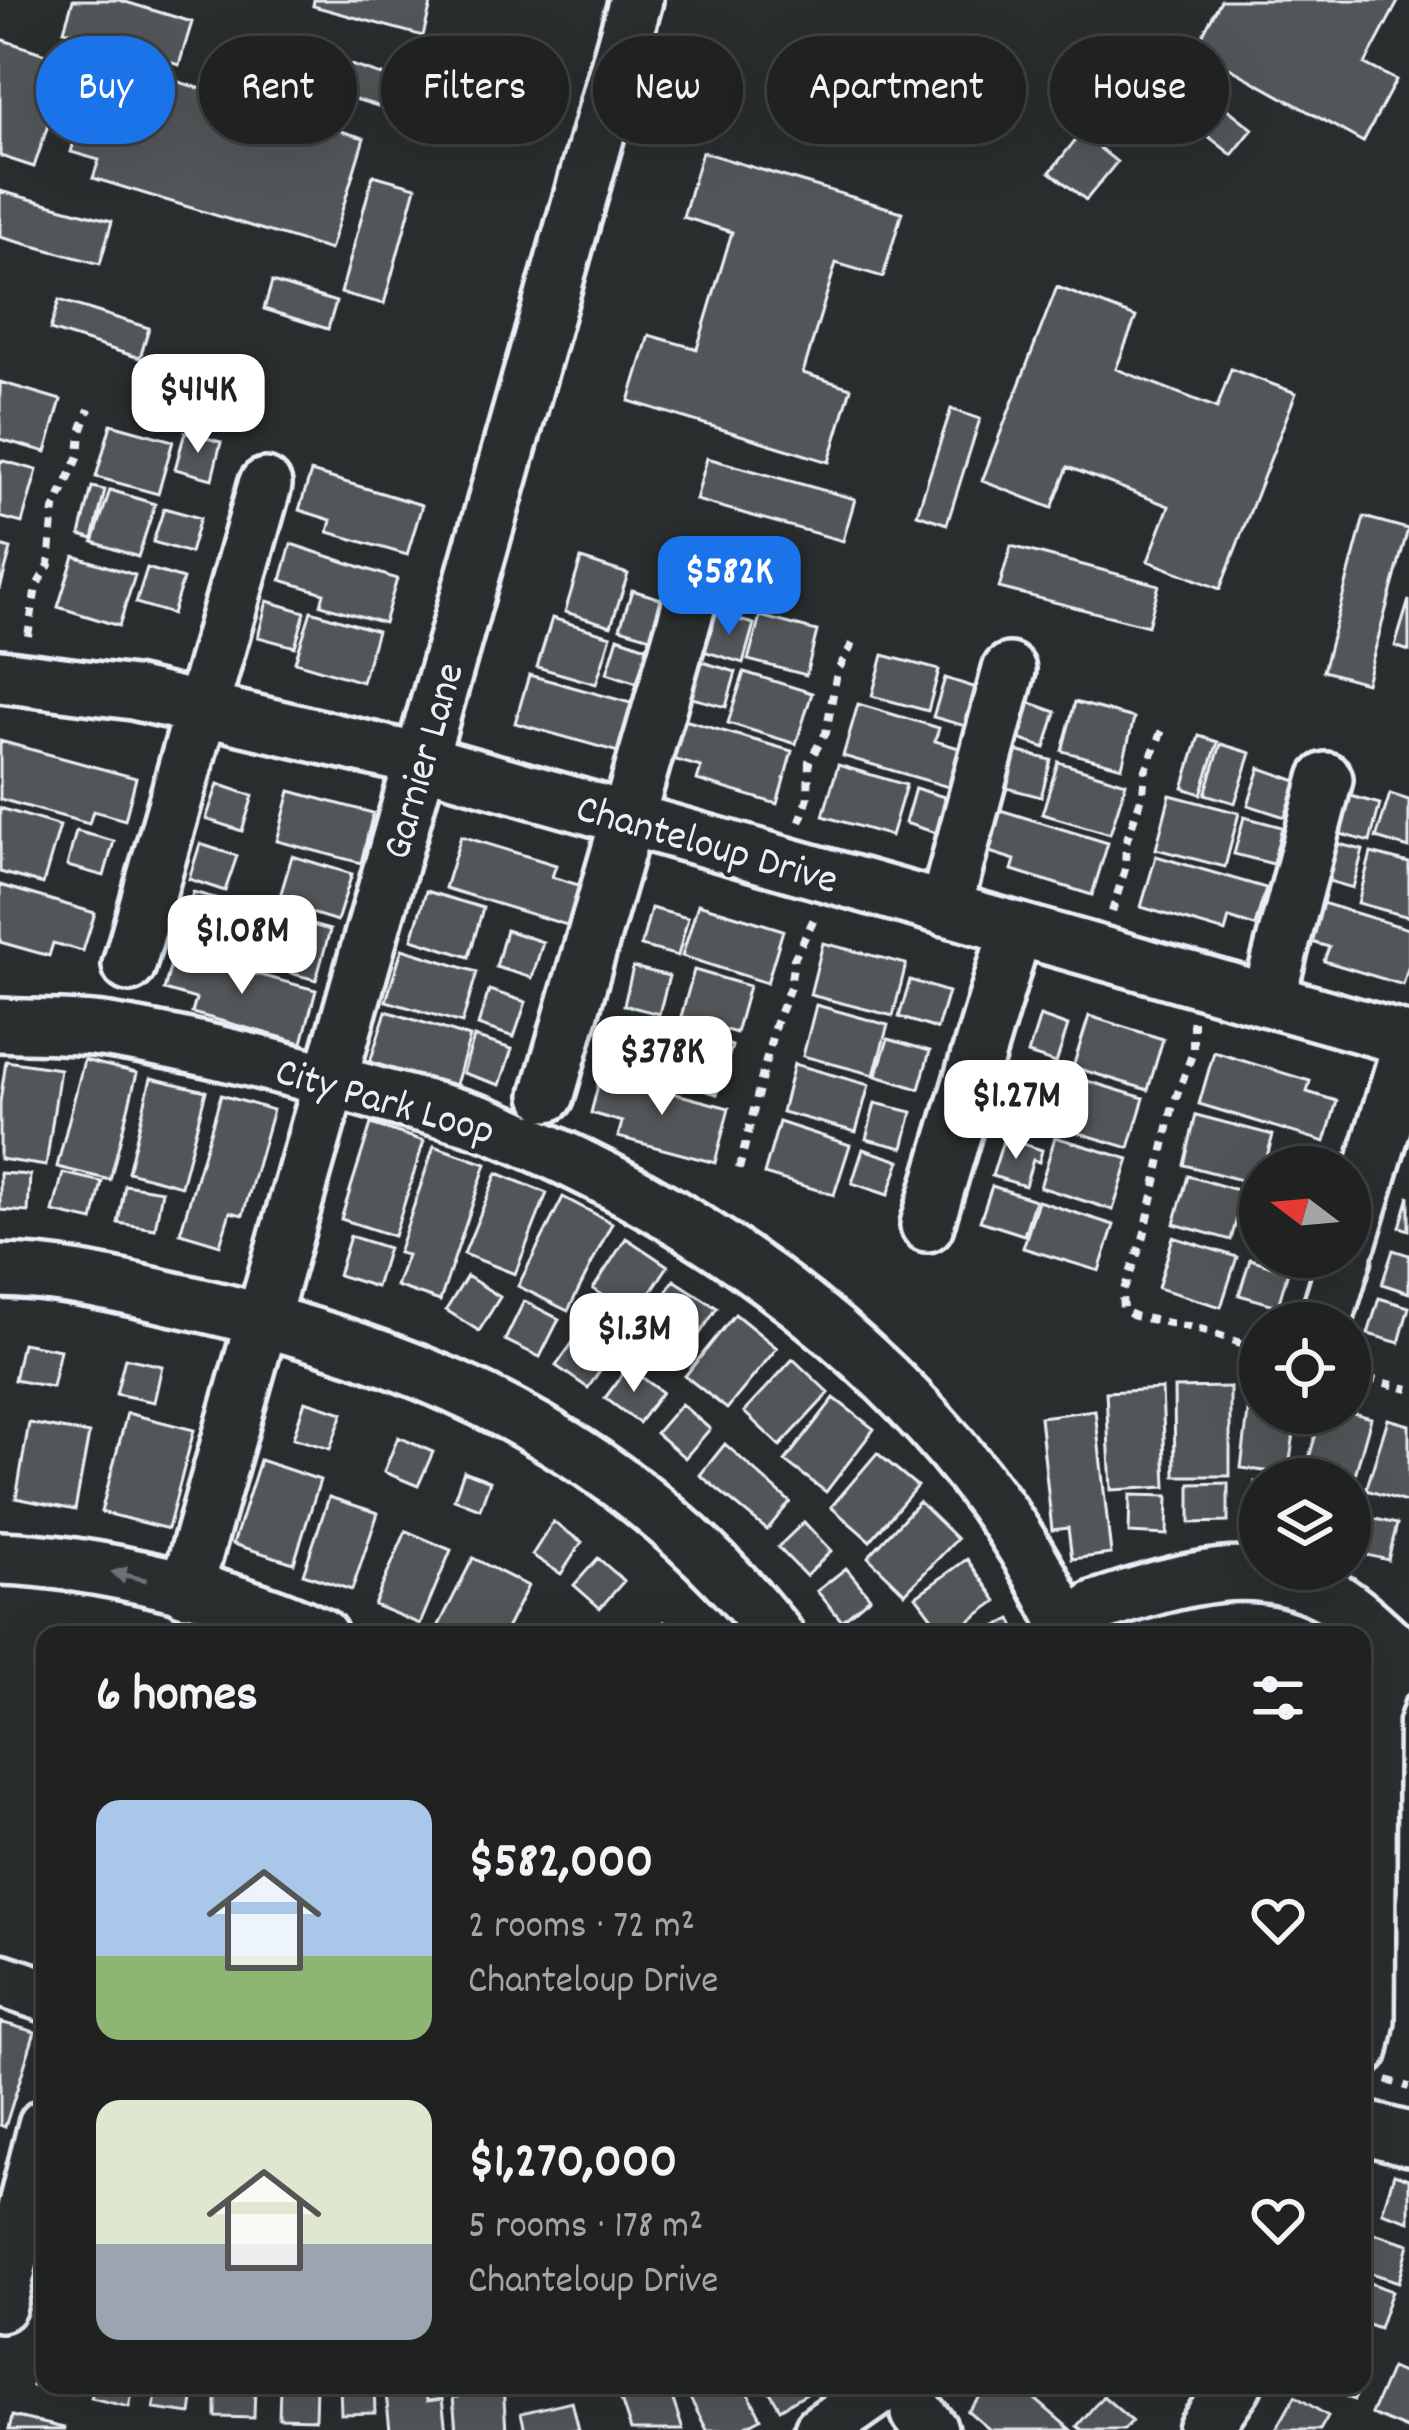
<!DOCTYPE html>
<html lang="en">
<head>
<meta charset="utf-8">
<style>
  body { margin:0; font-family:Dekko,sans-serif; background:#2d2f2f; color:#f1f3f6; height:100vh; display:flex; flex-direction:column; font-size:45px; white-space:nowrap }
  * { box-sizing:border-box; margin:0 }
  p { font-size:39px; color:#a2a4a5 }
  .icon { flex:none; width:66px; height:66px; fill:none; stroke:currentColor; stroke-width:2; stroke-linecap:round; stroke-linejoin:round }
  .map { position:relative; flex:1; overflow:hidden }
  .drawer { position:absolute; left:36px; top:1626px; width:1335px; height:768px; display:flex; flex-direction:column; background:#202222; border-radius:24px; box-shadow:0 12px 48px #0002,0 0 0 3px #3d3f40 }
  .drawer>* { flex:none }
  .banner { position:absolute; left:36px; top:36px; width:1338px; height:108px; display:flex; gap:24px }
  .needle { width:78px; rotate:286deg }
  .tools { position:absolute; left:1239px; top:1146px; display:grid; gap:24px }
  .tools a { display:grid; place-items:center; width:132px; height:132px; border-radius:50%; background:#202222; box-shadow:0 12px 48px #0002,0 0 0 3px #3d3f40; font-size:60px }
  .price { position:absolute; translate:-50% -102px; padding:0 27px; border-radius:24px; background:#fff; color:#222; font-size:39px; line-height:78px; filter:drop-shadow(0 3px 6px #0008) }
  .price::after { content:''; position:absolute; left:50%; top:72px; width:36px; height:27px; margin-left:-18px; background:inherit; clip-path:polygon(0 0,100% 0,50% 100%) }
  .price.active { background:#1a73e8; color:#fff }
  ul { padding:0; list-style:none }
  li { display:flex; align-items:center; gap:36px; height:300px; padding:0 60px }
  li span { display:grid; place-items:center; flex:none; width:336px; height:240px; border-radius:24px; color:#555 }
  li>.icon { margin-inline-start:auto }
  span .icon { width:144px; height:144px; fill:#fffc; stroke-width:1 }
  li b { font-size:51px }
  h2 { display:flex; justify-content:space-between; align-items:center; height:144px; padding:0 60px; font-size:51px }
  .pill { padding:0 42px; border-radius:54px; background:#202222; box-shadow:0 12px 48px #0002,0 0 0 3px #3d3f40; font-size:42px; line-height:108px }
  .pill.active { background:#1a73e8; color:#fff }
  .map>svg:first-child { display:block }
</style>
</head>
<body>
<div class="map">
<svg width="1409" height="2430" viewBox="0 0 1409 2430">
  <rect width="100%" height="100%" fill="#2a2d2e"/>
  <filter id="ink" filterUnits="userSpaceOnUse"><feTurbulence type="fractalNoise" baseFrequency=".00833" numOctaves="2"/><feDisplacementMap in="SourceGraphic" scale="24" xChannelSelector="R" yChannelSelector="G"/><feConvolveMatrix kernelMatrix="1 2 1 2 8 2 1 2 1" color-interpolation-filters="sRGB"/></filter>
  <g filter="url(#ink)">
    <!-- building -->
    <path fill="#535759" stroke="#e8f1f8" stroke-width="3" d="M73,0h46l73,22 -13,43 -115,-35z
      M314,0h118l-9,36 -110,-30z
      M1221,0h178l-34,64 31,16 -33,62 -168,-93z
      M0,39l69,23 -35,105 -34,-11z
      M305,50l89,29 -10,29 -88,-27z
      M1168,62l85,67 -21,26 -85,-67z
      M126,66l238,72 -34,112 -237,-72 6,-18 -28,-8 23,-78 26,8z
      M1081,133l36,29 -31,38 -36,-28z
      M702,152l200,60 -19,65 -47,-14 -33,110 48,15 -22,74 -200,-61 20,-66 48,14 35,-117 -49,-15z
      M373,175l43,12 -32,117 -43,-11z
      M0,191l112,30 -12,43 -100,-27z
      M272,282l64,20 -8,27 -64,-20z
      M1057,287l79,30 -20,52 101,39 14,-39 65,24 -76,196 -72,-28 21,-55 -101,-39 -16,41 -70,-27z
      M59,300l90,28 -9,30 -90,-28z
      M0,382l61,18 -15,52 -46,-13z
      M951,409l29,10 -33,105 -30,-10z
      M111,424l62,17 -15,53 -62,-17z
      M185,432l36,10 -9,37 -37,-10z
      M707,458l148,41 -12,42 -147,-41z
      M0,460l37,10 -15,53 -22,-6z
      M311,472l111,33 -15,50 -79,-23 3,-12 -32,-10z
      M92,487l13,3 -12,49 -13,-4z
      M110,490l45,14 -17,53 -45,-15z
      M164,508l36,10 -10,35 -37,-11z
      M1364,517l44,12 -42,154 -43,-12z
      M291,544l106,35 -13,44 -63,-18 3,-12 -43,-13z
      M0,546l11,3 -11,40z
      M1011,546l148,39 -11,41 -149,-38z
      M74,556l61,19 -16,51 -61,-19z
      M581,559l47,15 -17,52 -46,-14z
      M147,568l36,11 -11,35 -36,-11z
      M632,590l36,11 -11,38 -37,-11z
      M1409,600v51l-14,-5z
      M267,601l38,11 -10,35 -37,-10z
      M311,611l66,20 -15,51 -67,-20z
      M714,613l40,11 -11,39 -40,-12z
      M760,616l57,15 -11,44 -58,-15z
      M552,618l59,18 -15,48 -59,-17z
      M618,637l37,13 -12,35 -36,-12z
      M883,655l56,15 -11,41 -56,-15z
      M699,661l37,11 -10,35 -38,-10z
      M744,672l68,21 -16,51 -68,-21z
      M529,675l109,30 -13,49 -110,-31z
      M945,678l38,12 -11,38 -39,-11z
      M1025,701l31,11 -11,36 -32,-11z
      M1075,702l59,16 -12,49 -60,-16z
      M858,704l81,24 -4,13 31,9 -11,39 -112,-33z
      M681,719l111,32 -15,53 -80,-24 4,-13 -32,-9z
      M1199,736l19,6 -17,52 -18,-6z
      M0,741l136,37 -11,42 -32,-9 -4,13 -89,-25z
      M1221,744l30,9 -16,50 -30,-9z
      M1012,750l39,10 -10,37 -38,-10z
      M1058,762l68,21 -16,51 -68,-20z
      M838,765l68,20 -15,51 -68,-20z
      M1260,768l37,13 -12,36 -37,-12z
      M218,784l35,12 -11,35 -36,-12z
      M915,788l36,11 -11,35 -35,-11z
      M290,791l83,22 -12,50 -84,-22z
      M1340,793l40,11 -10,38 -41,-11z
      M1390,794l19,6v48l-33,-10z
      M1170,795l69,18 -14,54 -69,-18z
      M0,808l60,18 -17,58 -43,-12z
      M997,809l111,34 -16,52 -80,-25 3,-10 -32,-10z
      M1244,817l38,10 -9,37 -39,-10z
      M76,831l38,10 -10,35 -37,-10z
      M461,836l95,29 -4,12 30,9 -12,40 -125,-38z
      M1327,841l36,9 -10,38 -35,-10z
      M200,844l37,12 -12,35 -36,-12z
      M1371,853l38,10v54l-51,-14z
      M292,856l60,18 -15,47 -59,-18z
      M1156,856l110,32 -11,38 -26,-8 -4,14 -84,-25z
      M0,885l95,28 -12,38 -30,-8 -4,13 -49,-14z
      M426,891l57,17 -14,49 -57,-18z
      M193,892l36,10 -9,37 -37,-10z
      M1309,899l100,30v36l-6,20 -79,-24 5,-14 -32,-9z
      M698,904l85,26 -16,53 -85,-27z
      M651,908l37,10 -10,38 -37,-10z
      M256,909l74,21 -14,50 -74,-20z
      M506,930l37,12 -11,36 -36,-11z
      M823,943l83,21 -13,52 -83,-21z
      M402,949l75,23 -15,51 -76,-22z
      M174,952l142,38 -14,53 -110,-30 4,-14 -32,-9z
      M633,967l36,9 -10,38 -35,-9z
      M694,970l55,16 -13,47 -55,-16z
      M910,980l38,12 -11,37 -38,-12z
      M489,990l37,12 -12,35 -36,-12z
      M816,1005l72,20 -14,50 -71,-19z
      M386,1011l84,26 -15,51 -85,-26z
      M1040,1016l28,10 -12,37 -28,-9z
      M1089,1016l74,23 -15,51 -75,-23z
      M674,1027l58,19 -15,48 -58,-18z
      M615,1030l37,11 -10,32 -37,-11z
      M474,1037l38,12 -12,36 -37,-12z
      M888,1039l42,12 -11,38 -43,-13z
      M1214,1052l96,29 -3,11 30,9 -12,41 -126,-38z
      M84,1060l53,13 -27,107 -53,-13z
      M6,1061l54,8 -14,97 -46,-7v-57z
      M794,1064l75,21 -13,47 -74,-20z
      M601,1074l128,34 -14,55 -97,-26 4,-15 -31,-9z
      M1021,1077l37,11 -11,37 -36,-11z
      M1074,1077l70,21 -15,50 -70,-21z
      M151,1078l55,13 -25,95 -53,-14z
      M221,1095l52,15 -30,105 -13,-3 -10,33 -40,-12z
      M875,1103l37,9 -9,36 -37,-9z
      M1196,1115l77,20 -9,32h-4v18l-76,-20z
      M779,1122l71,23 -16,50 -70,-21z
      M371,1124l53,17 -30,95 -53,-17z
      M1055,1137l74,22 -16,51 -73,-23z
      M1004,1138l38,12 -3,12 -6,-2 -8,26 -33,-10z
      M434,1146l52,18 -46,137 -44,-15 11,-31 -9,-2z
      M863,1149l37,12 -12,34 -36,-12z
      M1280,1154l38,10v3h-41z
      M0,1173l30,2 -2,37 -28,-2z
      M63,1173l39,9 -9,39 -40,-9z
      M497,1173l50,20 -32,81 -51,-20z
      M1188,1176l56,16 -13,48 -57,-16z
      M125,1185l37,6 -7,38 -37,-6z
      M992,1186l43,14 -11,35 -44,-14z
      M1409,1196v34l-9,-3z
      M563,1197l49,26 -44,88 -50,-25z
      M1038,1201l76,24 -15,46 -76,-23z
      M350,1236l38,12 -12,39 -38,-12z
      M1173,1237l64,20 -16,50 -63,-19z
      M626,1238l42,28 -33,50 -42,-27z
      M1393,1250l16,5v38l-27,-9z
      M1250,1259l38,12 -10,35 -39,-11z
      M467,1276l33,21 -21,34 -33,-21z
      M674,1280l43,28 -36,54 -42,-28z
      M1379,1298l30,9 -10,36 -31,-9z
      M524,1301l35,18 -19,38 -35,-17z
      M735,1314l42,34 -50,61 -42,-33z
      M578,1335l32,21 -22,32 -32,-22z
      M22,1343l38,7 -8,37 -38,-7z
      M125,1358l37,8 -8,36 -38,-8z
      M793,1359l36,34 -49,53 -36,-34z
      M628,1367l34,25 -23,31 -34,-25z
      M1230,1387v89h-55l-1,-88z
      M1162,1389l4,98 -55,3 -5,-98z
      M1251,1389l9,1v23h37l-9,61 -47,-6z
      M834,1398l40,31 -48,63 -41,-31z
      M305,1401l38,12 -13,36 -37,-11z
      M681,1404l29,25 -25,29 -29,-25z
      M1095,1410l16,144 -39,5 -4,-31 -16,2 -12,-113z
      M1350,1412l21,6 -20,71 -1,-10 -46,-4 18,-62z
      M127,1413l67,17 -26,99 -67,-17z
      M1388,1419l21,6v78l-43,-13z
      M29,1423l60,11 -14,76 -59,-12z
      M398,1437l35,15 -15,34 -34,-14z
      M725,1444l65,58 -23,28 -67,-55z
      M877,1453l40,33 -47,55 -39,-34z
      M260,1460l60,20 -26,83 -61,-19z
      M464,1471l26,10 -10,28 -26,-10z
      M1255,1482l5,2v38l-13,-3z
      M1228,1483v39l-38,1v-39z
      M1130,1495l38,1 -1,39 -38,-2z
      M329,1497l49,16 -26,77 -49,-16z
      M919,1502l38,37 -52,54 -37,-36z
      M1359,1515l38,9 -9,36 -38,-9z
      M553,1522l29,20 -21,32 -29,-19z
      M804,1522l27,29 -25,25 -28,-29z
      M406,1531l45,19 -31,74 -46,-19z
      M473,1558l55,28 -25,49h-69z
      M598,1558l26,23 -24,27 -26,-23z
      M967,1559l30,42 -47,34h-5l-29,-39z
      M846,1568l24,29 -28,24 -25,-30z
      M882,1617l13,18h-37z
      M1011,1619l8,16h-40z
      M664,1622l16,13h-26z
      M1232,1628v7h-98v-6z
      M1308,1629l1,6h-41v-3z
      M0,2022l35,10 -30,95 -5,-2z
      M1394,2174l15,5v42l-27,-9z
      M1374,2233l35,11 -10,38 -37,-12z
      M1362,2280l30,11 -13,37 -17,-6z
      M41,2349l4,1v35h27l-2,10 -38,-9z
      M1391,2368l18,8v54l-38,-16z
      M95,2385h39l-5,22 -38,-9z
      M157,2385h38l-4,29 -37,-5z
      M216,2385h39l-1,33 -38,-1z
      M280,2385h36l-1,34 -36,-1z
      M340,2385h34l1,28 -34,1z
      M385,2385h40l2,16 15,-2 4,31h-56z
      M457,2385h46l3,45h-50l-3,-33h5z
      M509,2385h37l-35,8z
      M636,2385h32l15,45h-52l-13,-39z
      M683,2385h61l17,33 -22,12h-32z
      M766,2385h54l-40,24z
      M990,2385h29l52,45h-81l-22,-19z
      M1320,2385h41l-7,15z
      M1103,2396l29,25 -8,9h-42l-5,-4z
      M1295,2396l33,20 -8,14h-44z
      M572,2401l7,29h-54l-4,-17z
      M12,2416l52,12v2h-55z"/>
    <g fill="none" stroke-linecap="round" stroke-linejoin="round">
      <!-- minor casing -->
      <g stroke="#e8f1f8" stroke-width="60">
        <path id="minor" d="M0,676l133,17 287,67 989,280
          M945,909l64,-239
          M129,965l136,-480
          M1268,1000l58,-221
          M0,1025c36,2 74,1 109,6 93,15 184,39 275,65 40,11 84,19 122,36 232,97 458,270 565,503
          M548,1095l149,-518
          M927,1225l89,-296
          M1350,1241l59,-197
          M0,1271c66,1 124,17 188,31 237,53 433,139 589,333
          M1326,1320l19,-63
          M0,1558c93,3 236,36 321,77
          M186,1590l450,-1590
          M1096,1607c79,-26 159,-54 237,-9 26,16 50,41 73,61
          M0,1980l45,15
          M1362,2050l6,-30 2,-305 11,-33 28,-25
          M1362,2127l47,12
          M0,2305l45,-180
          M918,2413l13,17
          M821,2430l64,-45
          M1204,2430l31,-45"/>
      </g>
      <!-- path -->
      <path stroke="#e8f1f8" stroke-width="8" stroke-dasharray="9 9" stroke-linecap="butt" d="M28,636l8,-49 13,-22 5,-55 25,-54 2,-24 8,-23
        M800,822l8,-25 1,-36 17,-28 11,-61 17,-31
        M1112,912l13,-43 1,-27 17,-49 2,-21 17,-42
        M1193,1021v31l-21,57 -28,127 -22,59 1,14 11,7 70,14 56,20
        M739,1169l36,-144 15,-38 4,-28 23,-46
        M1350,1374l59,15
        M1387,2080l22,7"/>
      <!-- minor -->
      <use href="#minor" stroke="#2a2d2e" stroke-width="51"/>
    </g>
    <!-- one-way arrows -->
    <defs><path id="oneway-solid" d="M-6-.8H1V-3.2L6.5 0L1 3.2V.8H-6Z" transform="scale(3)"/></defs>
    <use fill="#6c7275" href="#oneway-solid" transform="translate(129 1576) rotate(-167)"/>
  </g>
  <g text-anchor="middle" stroke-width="9" stroke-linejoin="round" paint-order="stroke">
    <!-- street labels -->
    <g font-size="42" fill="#e8f1f8" stroke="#2a2d2e">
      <text transform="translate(420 760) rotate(-74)" y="15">Garnier Lane</text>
      <text transform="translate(708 841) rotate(16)" y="15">Chanteloup Drive</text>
      <text transform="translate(386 1098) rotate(16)" y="15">City Park Loop</text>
    </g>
  </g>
</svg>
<div class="tools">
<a><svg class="needle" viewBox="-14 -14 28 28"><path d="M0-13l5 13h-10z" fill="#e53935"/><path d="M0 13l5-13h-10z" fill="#a2a4a5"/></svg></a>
<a><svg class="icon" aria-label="locate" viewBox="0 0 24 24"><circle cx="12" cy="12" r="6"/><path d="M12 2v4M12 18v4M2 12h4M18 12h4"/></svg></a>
<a><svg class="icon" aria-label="layers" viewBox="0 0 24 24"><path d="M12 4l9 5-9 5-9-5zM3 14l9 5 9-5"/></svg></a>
</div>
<b class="price" style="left:198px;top:456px">$414K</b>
<b class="price active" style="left:729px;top:638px">$582K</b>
<b class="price" style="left:242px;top:997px">$1.08M</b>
<b class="price" style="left:662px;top:1118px">$378K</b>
<b class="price" style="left:1016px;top:1162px">$1.27M</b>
<b class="price" style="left:634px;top:1395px">$1.3M</b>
<div class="banner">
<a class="pill active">Buy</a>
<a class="pill">Rent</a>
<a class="pill">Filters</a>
<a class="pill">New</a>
<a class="pill">Apartment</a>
<a class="pill">House</a>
</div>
<section class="drawer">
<h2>6 homes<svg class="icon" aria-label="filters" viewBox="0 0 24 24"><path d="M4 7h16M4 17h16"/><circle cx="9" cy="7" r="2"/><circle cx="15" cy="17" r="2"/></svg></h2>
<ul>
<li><span style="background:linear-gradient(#a9c7e8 65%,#8fb573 0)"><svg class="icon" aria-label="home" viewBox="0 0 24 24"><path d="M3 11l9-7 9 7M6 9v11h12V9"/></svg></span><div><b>$582,000</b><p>2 rooms · 72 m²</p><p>Chanteloup Drive</p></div><svg class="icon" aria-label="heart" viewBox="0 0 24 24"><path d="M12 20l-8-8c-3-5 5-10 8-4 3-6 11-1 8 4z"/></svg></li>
<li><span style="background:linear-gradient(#dfe7d0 60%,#9aa5b1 0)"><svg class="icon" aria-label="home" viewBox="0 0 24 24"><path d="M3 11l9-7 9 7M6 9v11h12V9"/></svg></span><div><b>$1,270,000</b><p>5 rooms · 178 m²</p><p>Chanteloup Drive</p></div><svg class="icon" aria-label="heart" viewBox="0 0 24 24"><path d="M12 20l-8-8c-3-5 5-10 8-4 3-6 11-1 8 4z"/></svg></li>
</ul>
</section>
</div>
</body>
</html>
